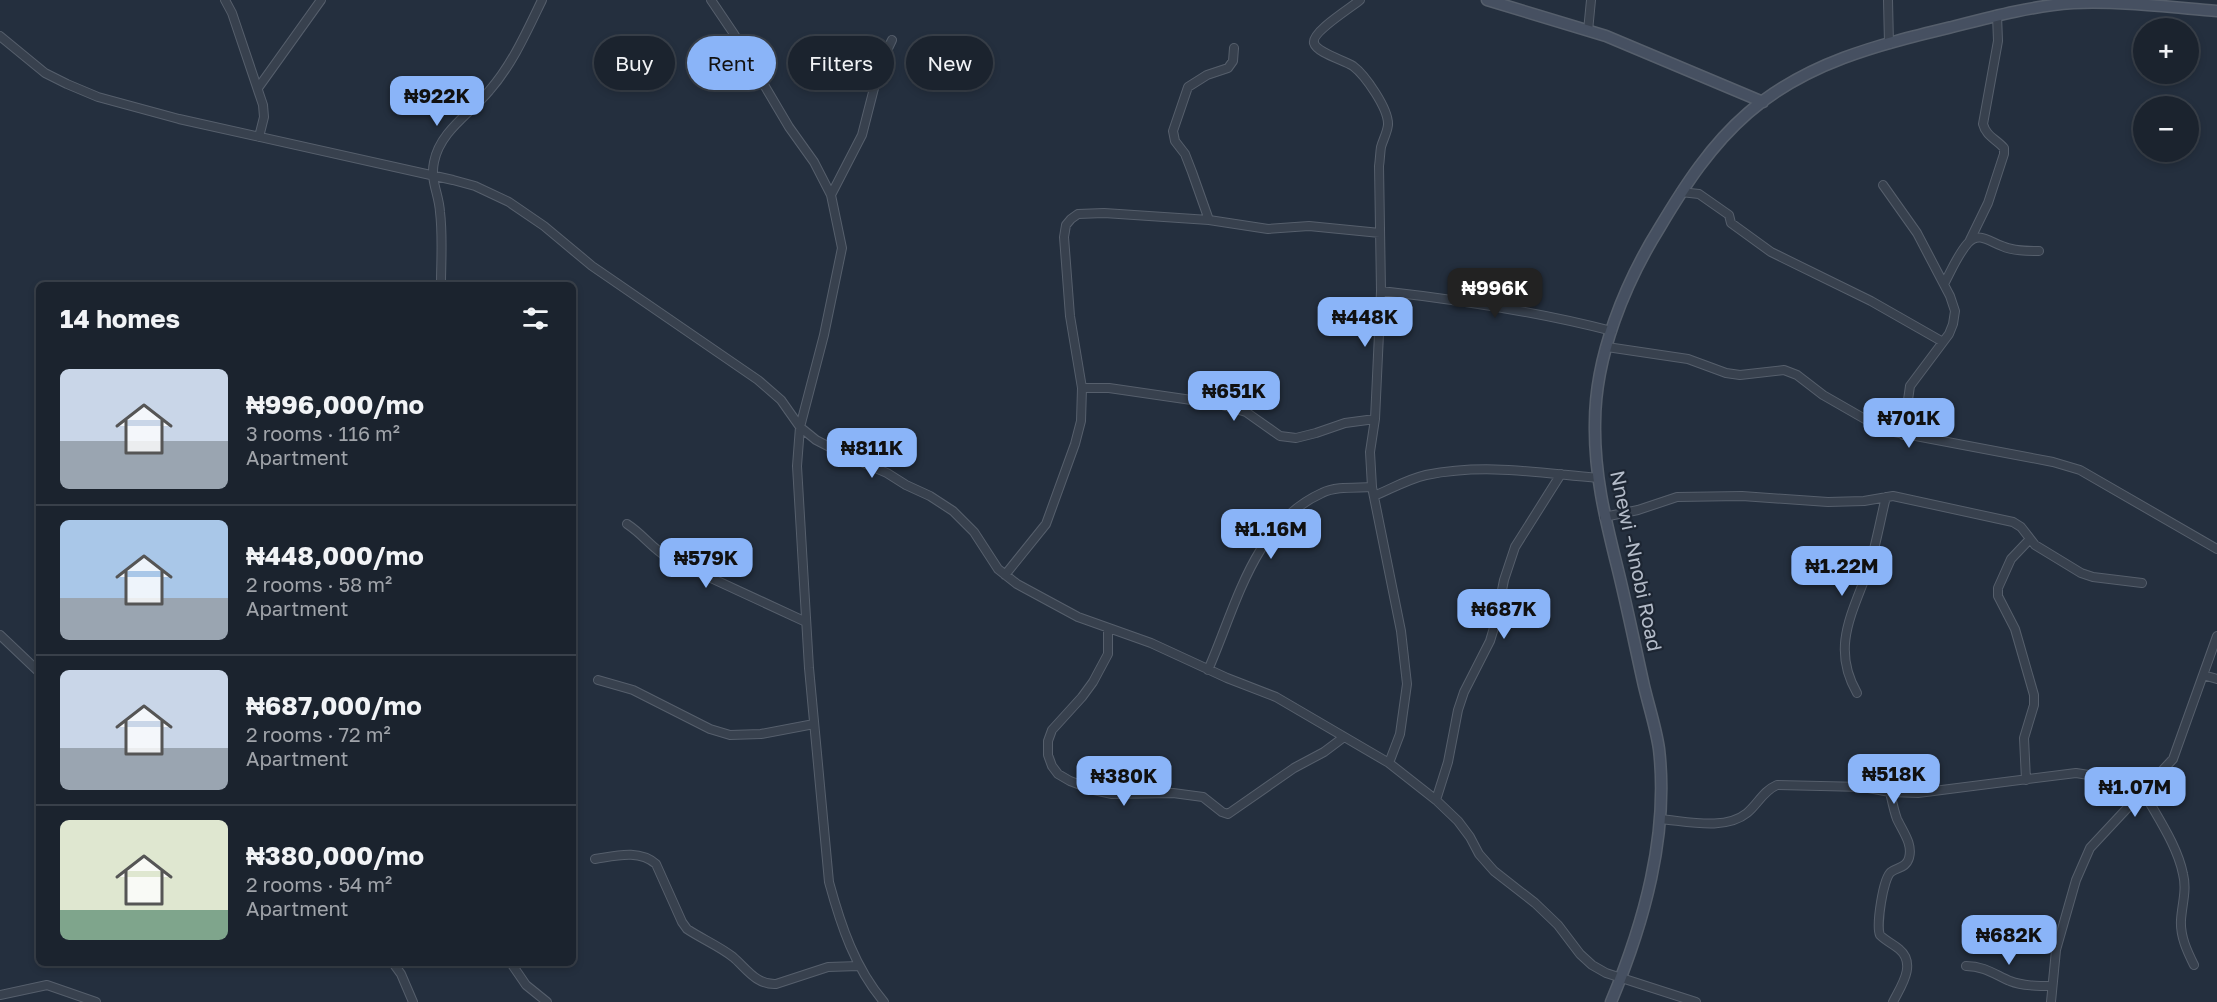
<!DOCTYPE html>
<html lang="en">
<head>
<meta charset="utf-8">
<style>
  body { margin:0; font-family:"Golos Text",sans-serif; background:#282f3a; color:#f1f3f6; height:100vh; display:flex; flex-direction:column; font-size:22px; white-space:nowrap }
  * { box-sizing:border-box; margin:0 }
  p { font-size:20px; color:#a0a4aa }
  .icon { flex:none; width:33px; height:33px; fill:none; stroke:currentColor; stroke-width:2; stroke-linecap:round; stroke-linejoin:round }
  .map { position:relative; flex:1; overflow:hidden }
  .side { position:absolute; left:36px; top:282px; width:540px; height:684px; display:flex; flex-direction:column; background:#1b232e; border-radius:9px; box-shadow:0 3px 9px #0003,0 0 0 2px #39404a }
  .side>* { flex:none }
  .banner { position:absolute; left:594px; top:36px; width:570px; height:54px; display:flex; gap:12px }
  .buttons { position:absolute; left:2133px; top:18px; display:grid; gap:12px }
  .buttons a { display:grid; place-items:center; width:66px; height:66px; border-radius:50%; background:#1b232e; box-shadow:0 3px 9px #0003,0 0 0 2px #39404a; font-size:30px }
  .price { position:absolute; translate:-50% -51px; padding:0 14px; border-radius:12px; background:#8ab4f8; color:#111; font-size:20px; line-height:39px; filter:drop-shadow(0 2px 3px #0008) }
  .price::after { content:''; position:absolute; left:50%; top:36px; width:18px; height:14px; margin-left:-9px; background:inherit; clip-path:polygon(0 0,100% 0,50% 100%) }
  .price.active { background:#222; color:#fff }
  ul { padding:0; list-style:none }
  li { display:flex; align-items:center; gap:18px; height:150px; padding:0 24px }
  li+li { border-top:2px solid #39404a }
  li span { display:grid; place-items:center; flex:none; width:168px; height:120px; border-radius:9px; color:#555 }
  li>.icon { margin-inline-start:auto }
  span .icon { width:72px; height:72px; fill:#fffc; stroke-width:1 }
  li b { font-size:26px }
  h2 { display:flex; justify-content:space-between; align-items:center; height:72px; padding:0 24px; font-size:26px }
  .chip { padding:0 21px; border-radius:27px; background:#1b232e; box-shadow:0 3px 9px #0003,0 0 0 2px #39404a; font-size:21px; line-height:54px }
  .chip.active { background:#8ab4f8; color:#111 }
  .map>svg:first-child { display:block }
</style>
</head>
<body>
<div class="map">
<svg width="2217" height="1002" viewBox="0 0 2217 1002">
  <rect width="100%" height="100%" fill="#242f3e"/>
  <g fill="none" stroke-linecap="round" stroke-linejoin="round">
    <!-- street casing -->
    <g stroke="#565f6c" stroke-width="10">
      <path id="street" d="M225,0l7,13 31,92 1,12 -5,20
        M711,0l23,34 55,93 25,35 17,33 11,53 -18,87 -24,92 -3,39 12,202 20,214c12,44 26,86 55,120
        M1360,0c-8,7 -49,32 -46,43 3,10 30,17 39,23 12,9 36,43 35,59 -1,8 -5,15 -7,22 -1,6 -1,13 -2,19l2,125 -6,128 -5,33 2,35 29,144 6,53 -7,50 -11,29
        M1888,0l1,44
        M1588,31l3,-31
        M0,36l45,37 22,11 31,13 81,22 274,61 22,6 34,16 35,24 48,40 166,114 23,20 19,27 16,13 29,15 42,18 19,12 24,11 23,15 21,21 24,37 19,15 61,33 73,26 76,35 49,19 113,66 47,37 22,21 12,16 9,17 15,17 41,32 23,22 22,29 12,11 14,8 90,29
        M258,88l63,-88
        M1883,185l34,48 33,63 5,15 -2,13 -4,10 -39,52 -7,49
        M1681,192l18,2 30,21 2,8 40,29 100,49 72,41
        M831,195l31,-60 18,-70 12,-25
        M1209,220l-17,-48 -7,-18 -10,-13 -2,-10 15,-44 19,-12 21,-7 5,-7 1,-13
        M1970,240l18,-37 16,-49v-6c-8,-9 -18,-12 -21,-24l15,-83 -1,-26
        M1944,284c7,-13 14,-30 24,-41 11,-12 22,-1 34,3 11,5 25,5 37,5
        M441,285c0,-24 2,-49 -1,-73 -1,-18 -10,-31 -6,-50 6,-31 36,-48 55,-71 23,-26 38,-60 53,-91
        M1381,291c80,9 154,20 231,40
        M1607,347l81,12 38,14 14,2 44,-5 13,5 26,20 61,35 169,32 27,8 137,79
        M1082,388h27l110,16 27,8 34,24 16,2 20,-5 29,-10 30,-4
        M1374,496c17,-7 34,-17 52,-21 60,-12 112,-2 172,3
        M1604,517l34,-7 39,-13 65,-1 86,6 36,-1 29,-5 120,26 8,5 14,18 46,28 12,4 49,6
        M627,524c17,11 24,24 43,35l136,63
        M1005,575l41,-51 29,-80 6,-23 1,-33 -12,-72 -6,-79 2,-12 5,-6 7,-5 26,-1 105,7 59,9 41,-3 71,7
        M1108,628v26l-15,28 -11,15 -30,33 -4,11v14l4,11 6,8 12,7 24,9 18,4 61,-1 30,4 19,15 6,2 66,-46 30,-16 20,-15
        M0,635l39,37
        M1208,670c28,-63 45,-146 114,-177 14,-7 34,-5 50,-6
        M2203,675l14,4
        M598,680l35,10 77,39 20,6 31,-1 53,-10
        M1857,693c-26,-45 -5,-79 11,-123 8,-24 12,-49 18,-73
        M2026,780l-2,-42 10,-33v-10l-19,-66 -17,-33v-8l13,-29 19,-20
        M1890,792c2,9 4,19 7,27 6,13 16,25 12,39 -3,10 -11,9 -18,14 -8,6 -15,54 -11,63 6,6 13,9 19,14 18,15 2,37 -6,53
        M1436,800l12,-38 10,-52 6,-18 26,-51 6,-20 8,-41 11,-33 46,-73
        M1660,819c26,2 65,12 87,-6 11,-9 16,-22 30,-28l86,2 27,5 28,1 158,-20 38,6 30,11 3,8c13,23 31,50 36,76 4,16 -1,30 -2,46 -1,16 6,31 13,45
        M595,859c20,-3 44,-10 61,5l26,58 5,7c15,10 32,17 46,28 13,11 23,28 43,27l52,-17 31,-1
        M393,963l8,11 12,28
        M511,963l15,22 21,17
        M1966,966c18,0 28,8 44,15 13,5 28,5 42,5
        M0,995l47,-10 49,17
        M2051,1002l5,-52 20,-70 14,-32 83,-89 44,-123"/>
    </g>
    <!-- secondary casing -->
    <g stroke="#565f6c" stroke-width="13">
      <path id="secondary" d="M1487,0l119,36 157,66
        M1611,1002c33,-79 58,-167 48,-253 -3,-21 -10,-42 -15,-63 -9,-40 -17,-80 -27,-120 -12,-48 -23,-93 -22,-143 0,-67 30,-140 65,-196 25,-42 51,-82 88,-114 59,-51 130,-68 204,-86 39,-10 80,-21 121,-24 48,-2 96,4 144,8"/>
    </g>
    <!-- street -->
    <use href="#street" stroke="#38414e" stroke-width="8"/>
    <!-- secondary -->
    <use href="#secondary" stroke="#465061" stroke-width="10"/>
  </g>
  <g text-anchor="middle" stroke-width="4.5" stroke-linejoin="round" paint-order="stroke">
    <!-- street labels -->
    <g font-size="20" fill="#b4bcc9" stroke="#1d2633">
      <text transform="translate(1636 561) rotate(78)" y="7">Nnewi -Nnobi Road</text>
    </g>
  </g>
</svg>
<div class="buttons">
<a>+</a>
<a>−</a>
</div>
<b class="price" style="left:437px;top:127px">₦922K</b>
<b class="price active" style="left:1495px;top:319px">₦996K</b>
<b class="price" style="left:1365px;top:348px">₦448K</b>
<b class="price" style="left:1234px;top:422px">₦651K</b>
<b class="price" style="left:1909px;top:449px">₦701K</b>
<b class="price" style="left:872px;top:479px">₦811K</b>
<b class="price" style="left:1271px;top:560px">₦1.16M</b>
<b class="price" style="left:706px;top:589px">₦579K</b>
<b class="price" style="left:1842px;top:597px">₦1.22M</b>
<b class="price" style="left:1504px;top:640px">₦687K</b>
<b class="price" style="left:1894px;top:805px">₦518K</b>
<b class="price" style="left:1124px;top:807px">₦380K</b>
<b class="price" style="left:2135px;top:818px">₦1.07M</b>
<b class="price" style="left:2009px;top:966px">₦682K</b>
<div class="banner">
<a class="chip">Buy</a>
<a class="chip active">Rent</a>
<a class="chip">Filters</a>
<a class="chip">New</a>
</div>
<section class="side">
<h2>14 homes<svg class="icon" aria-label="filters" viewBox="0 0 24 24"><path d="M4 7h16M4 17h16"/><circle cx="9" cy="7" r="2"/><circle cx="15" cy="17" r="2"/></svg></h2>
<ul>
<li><span style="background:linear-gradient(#c9d6e8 60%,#9aa5b1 0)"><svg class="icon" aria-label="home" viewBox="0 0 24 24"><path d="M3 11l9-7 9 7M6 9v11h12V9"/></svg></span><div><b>₦996,000/mo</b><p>3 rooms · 116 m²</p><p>Apartment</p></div></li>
<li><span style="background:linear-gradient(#a9c7e8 65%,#9aa5b1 0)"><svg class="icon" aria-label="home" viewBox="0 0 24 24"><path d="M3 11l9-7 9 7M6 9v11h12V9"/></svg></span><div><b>₦448,000/mo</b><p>2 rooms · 58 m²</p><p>Apartment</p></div></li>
<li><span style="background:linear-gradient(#c9d6e8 65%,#9aa5b1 0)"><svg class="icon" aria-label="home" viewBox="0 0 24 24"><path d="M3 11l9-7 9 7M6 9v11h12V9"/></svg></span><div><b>₦687,000/mo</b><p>2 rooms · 72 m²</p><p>Apartment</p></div></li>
<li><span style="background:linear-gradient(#dfe7d0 75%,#7fa58c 0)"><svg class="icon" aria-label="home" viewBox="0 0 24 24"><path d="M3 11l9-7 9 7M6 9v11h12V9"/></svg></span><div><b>₦380,000/mo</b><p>2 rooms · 54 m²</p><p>Apartment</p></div></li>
</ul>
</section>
</div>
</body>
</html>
